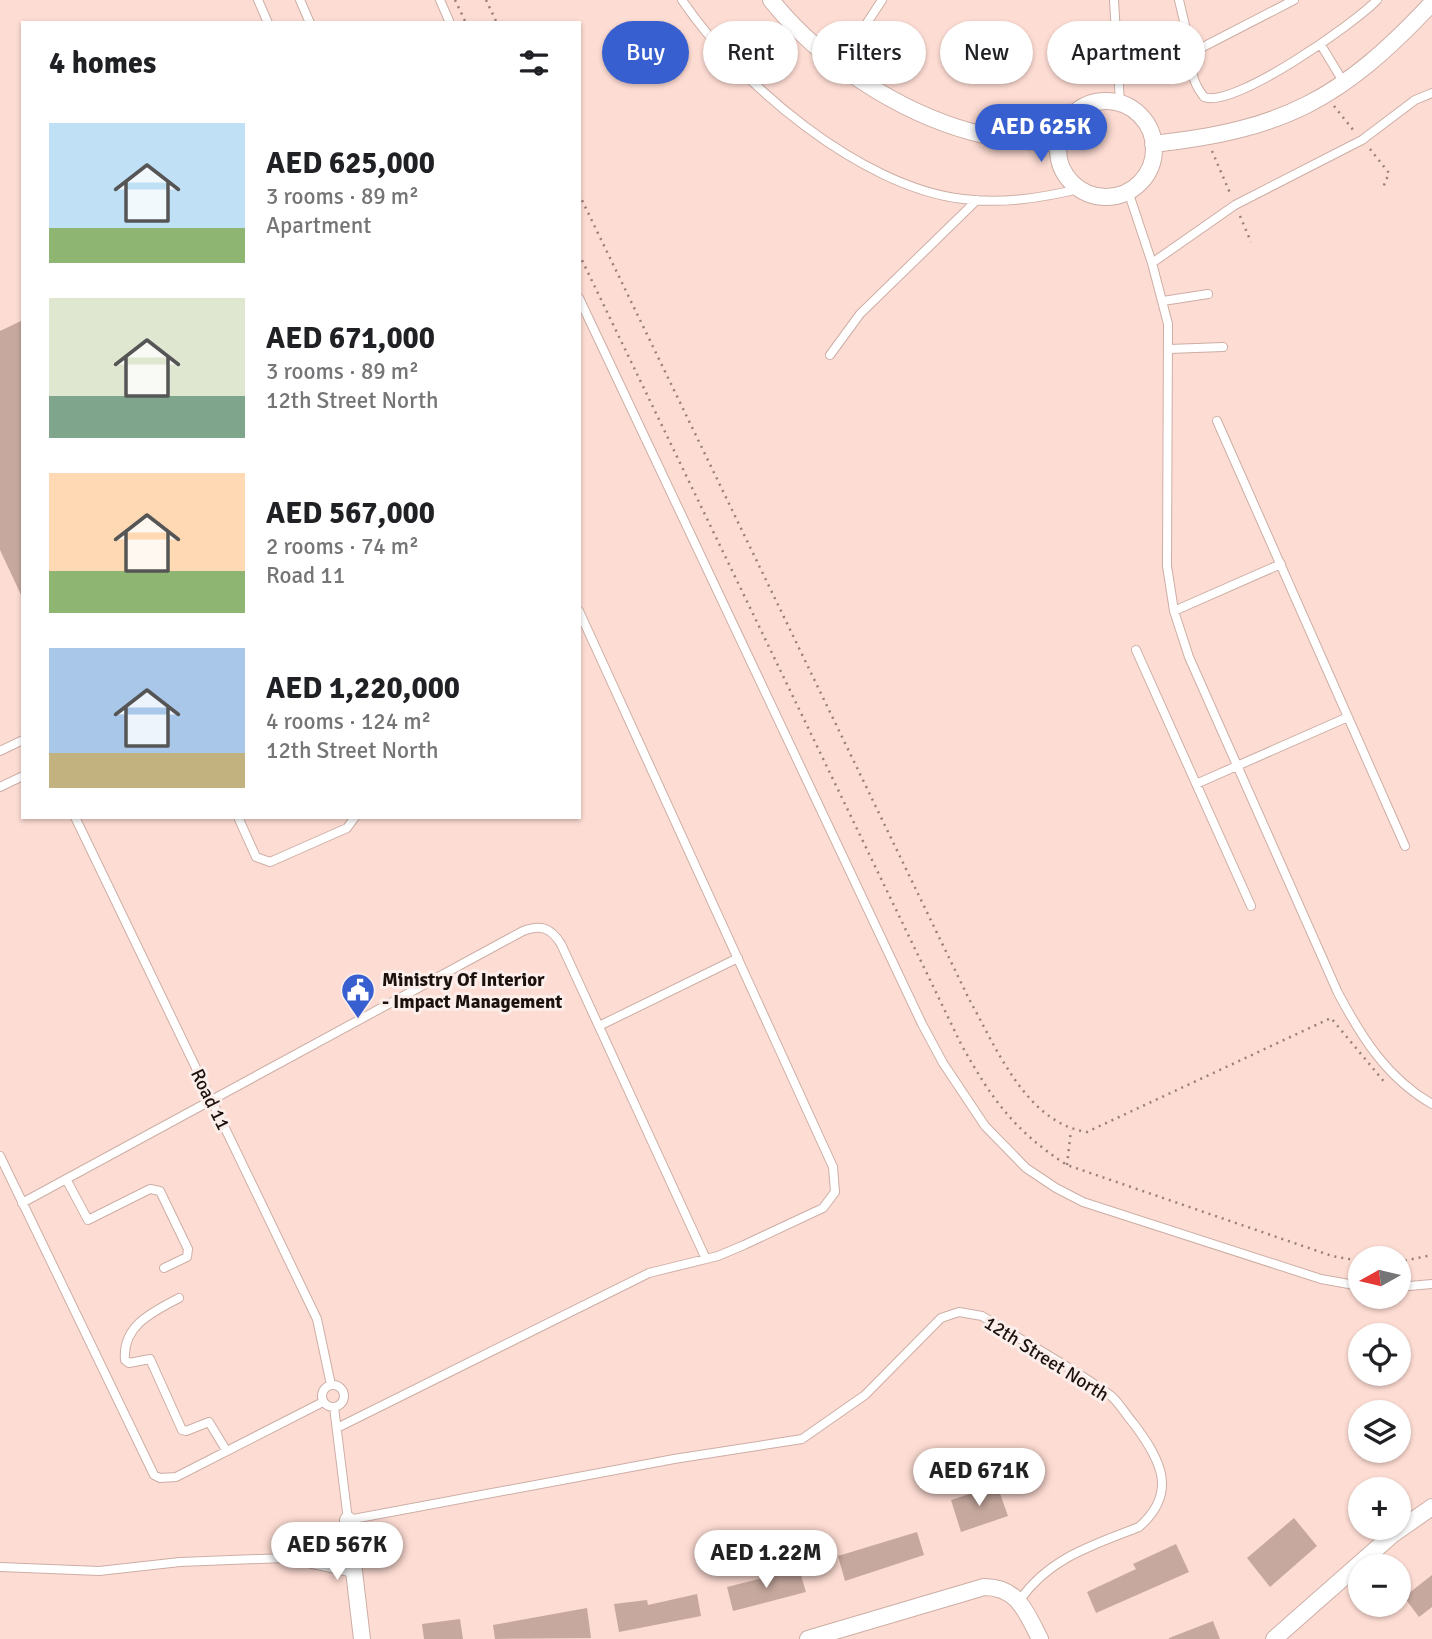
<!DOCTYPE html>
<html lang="en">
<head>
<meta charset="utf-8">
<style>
  body { margin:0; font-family:Signika,sans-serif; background:#f2f2f2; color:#202124; height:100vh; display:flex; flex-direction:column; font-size:26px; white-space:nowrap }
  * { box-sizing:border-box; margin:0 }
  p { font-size:23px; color:#757577 }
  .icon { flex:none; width:38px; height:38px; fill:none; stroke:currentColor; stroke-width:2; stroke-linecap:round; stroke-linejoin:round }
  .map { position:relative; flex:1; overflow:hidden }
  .sheet { position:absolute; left:21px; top:21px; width:560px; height:798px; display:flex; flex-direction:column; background:#fff; border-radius:0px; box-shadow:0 2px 5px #0004 }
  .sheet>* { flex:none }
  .hud { position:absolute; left:602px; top:21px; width:665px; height:63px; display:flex; gap:14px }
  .needle { width:46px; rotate:262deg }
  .buttons { position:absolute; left:1348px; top:1246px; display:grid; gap:14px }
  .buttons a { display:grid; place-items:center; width:63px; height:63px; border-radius:50%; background:#fff; box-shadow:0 2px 5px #0004; font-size:35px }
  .price { position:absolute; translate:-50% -60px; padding:0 16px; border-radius:24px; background:#fff; color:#222; font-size:23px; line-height:46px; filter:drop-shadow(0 2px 4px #0008) }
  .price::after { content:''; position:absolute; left:50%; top:42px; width:21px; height:16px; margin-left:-10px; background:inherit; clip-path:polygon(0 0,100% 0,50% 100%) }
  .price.active { background:#375fcf; color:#fff }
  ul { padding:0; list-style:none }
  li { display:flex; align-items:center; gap:21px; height:175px; padding:0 28px }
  li span { display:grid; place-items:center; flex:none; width:196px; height:140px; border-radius:0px; color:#555 }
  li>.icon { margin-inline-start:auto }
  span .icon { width:84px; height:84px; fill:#fffc; stroke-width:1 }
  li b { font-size:30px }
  h2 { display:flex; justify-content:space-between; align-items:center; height:84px; padding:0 28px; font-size:30px }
  .tag { padding:0 24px; border-radius:32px; background:#fff; box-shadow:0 2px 5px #0004; font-size:24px; line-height:63px }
  .tag.active { background:#375fcf; color:#fff }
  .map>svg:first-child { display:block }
</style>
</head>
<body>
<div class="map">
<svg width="1432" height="1639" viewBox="0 0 1432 1639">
  <rect width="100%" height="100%" fill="#fddcd3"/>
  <!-- building -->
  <path fill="#c6a89e" d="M23,320v279l-23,-49v-219z
    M997,1485l11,31 -47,16 -10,-32z
    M1294,1518l23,28 -47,41 -23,-29z
    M917,1532l7,23 -79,26 -7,-25z
    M1176,1544l13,28 -93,41 -9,-21 49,-23 -3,-5z
    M799,1569l7,23 -73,19 -6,-24z
    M1432,1575v32l-13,10 -15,-20z
    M697,1594l4,22 -82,16 -5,-28 33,-4 1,5z
    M587,1608l4,30 -96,1 -2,-14z
    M460,1619l3,20h-39l-2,-15z
    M1213,1621l7,18h-51v-1z"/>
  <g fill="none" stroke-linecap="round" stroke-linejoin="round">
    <!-- lane casing -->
    <g stroke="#cdaea5" stroke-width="10">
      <path id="lane" d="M258,0l10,23
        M300,0l10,23
        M440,0l10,23
        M682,0c56,83 178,187 281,199 40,5 78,-1 116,-10
        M1114,0l6,103
        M1179,0l14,59
        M1294,0l-95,49c-13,15 -6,34 5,48 29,12 150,-73 173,-97
        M1321,45l23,38
        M840,64l42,-64
        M1128,191l24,72 16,61 -1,242 7,45 15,46 149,336c24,45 49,85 94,111
        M1152,263l83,-58 127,-65 53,-40 17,-7
        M579,298l343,726 21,39 42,63 41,42 30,20 27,14 238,77 39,7
        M1163,301l45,-7
        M1169,349l54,-2
        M830,355l30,-41 117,-114
        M1217,421l188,425
        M1174,611l107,-47
        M1136,650l115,256
        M0,751l23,-11
        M1196,784l152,-67
        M0,787l23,-11
        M75,817l242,502 14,66
        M238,817l18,40 14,5 77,-34 8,-11
        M599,1026l139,-68
        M0,1156l154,319 6,3 16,-1 147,-75
        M66,1179l22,41 62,-31 10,2 28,58 -1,8 -23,11
        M22,1203l501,-272c18,-7 28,-3 38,13l145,315
        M1398,1287l34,-3
        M179,1298c-27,14 -57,28 -54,62l4,3 21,-4 32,71 4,1 23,-9 17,28
        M322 1396a11 11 0 1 1 22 0a11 11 0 1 1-22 0Z
        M334,1407l14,113 326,-61 128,-20 63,-44 76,-77 18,-6 23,4c42,26 88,50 128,79 9,7 16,20 24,29 26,35 45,68 5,103 -46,18 -90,31 -119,73
        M337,1428l312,-155 69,-17 26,-11 79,-37 12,-16 -2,-25 -254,-556
        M0,1567l99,4 81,-9 105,-4 69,15"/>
    </g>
    <!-- street casing -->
    <g stroke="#cdaea5" stroke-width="18">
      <path id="street" d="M771,0c48,60 127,112 201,132 29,8 57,10 86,11
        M1058 149a48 48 0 1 1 96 0a48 48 0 1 1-96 0Z
        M1153,144c131,-14 189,-45 279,-141
        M348,1520l14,119
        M808,1639l176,-52c34,0 42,25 56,52
        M1274,1639l118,-104 40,-28"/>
    </g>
    <!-- path -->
    <path stroke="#97817a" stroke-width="2.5" stroke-dasharray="2 5" stroke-linecap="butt" d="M455,0l11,23
      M486,0l11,23
      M1334,106l20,25
      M1370,149l19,24 -7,17
      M1212,151l18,42
      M579,194l390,805c27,48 57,124 118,133l244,-114 55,66
      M1240,216l11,26
      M579,254l382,790c30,54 53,87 106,121l265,91 28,5
      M1067,1165l4,-35
      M1398,1262l34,-7"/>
    <!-- lane -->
    <use href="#lane" stroke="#fff" stroke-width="8"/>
    <!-- street -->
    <use href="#street" stroke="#fff" stroke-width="16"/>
  </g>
  <!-- icons -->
  <defs>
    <g id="civic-pin" transform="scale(1.75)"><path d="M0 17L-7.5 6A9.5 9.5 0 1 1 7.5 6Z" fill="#375fcf" stroke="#fceeea"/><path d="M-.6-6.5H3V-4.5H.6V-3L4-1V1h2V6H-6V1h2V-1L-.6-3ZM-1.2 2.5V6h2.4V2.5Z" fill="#fff"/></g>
  </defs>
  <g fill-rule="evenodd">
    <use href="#civic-pin" x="358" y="990"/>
  </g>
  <g text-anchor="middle" stroke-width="6" stroke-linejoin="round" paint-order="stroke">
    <!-- poi labels -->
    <g font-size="19" font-weight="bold" fill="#1b110d" stroke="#fceeea" text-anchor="start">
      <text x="382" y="986">Ministry Of Interior<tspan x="382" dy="22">- Impact Management</tspan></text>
    </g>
    <!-- street labels -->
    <g font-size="19" fill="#1b110d" stroke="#fceeea">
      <text transform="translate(211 1099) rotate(64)" y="7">Road 11</text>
      <text transform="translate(1047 1358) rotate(32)" y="7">12th Street North</text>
    </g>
  </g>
</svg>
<div class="buttons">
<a><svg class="needle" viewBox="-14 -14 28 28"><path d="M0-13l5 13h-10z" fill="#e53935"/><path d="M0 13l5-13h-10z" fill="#757577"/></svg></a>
<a><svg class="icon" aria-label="locate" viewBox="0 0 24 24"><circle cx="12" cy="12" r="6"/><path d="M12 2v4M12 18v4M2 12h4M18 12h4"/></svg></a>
<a><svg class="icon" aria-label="layers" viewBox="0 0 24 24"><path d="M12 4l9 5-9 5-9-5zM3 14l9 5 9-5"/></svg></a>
<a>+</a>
<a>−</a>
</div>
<b class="price active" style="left:1041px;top:164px">AED 625K</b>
<b class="price" style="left:979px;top:1508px">AED 671K</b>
<b class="price" style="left:337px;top:1582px">AED 567K</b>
<b class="price" style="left:766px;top:1590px">AED 1.22M</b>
<div class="hud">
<a class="tag active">Buy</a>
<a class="tag">Rent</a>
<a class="tag">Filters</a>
<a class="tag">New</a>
<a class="tag">Apartment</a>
</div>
<section class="sheet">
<h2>4 homes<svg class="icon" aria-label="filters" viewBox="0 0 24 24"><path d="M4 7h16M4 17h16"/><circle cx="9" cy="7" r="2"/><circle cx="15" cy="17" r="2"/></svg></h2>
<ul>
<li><span style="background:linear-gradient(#bfe0f5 75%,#8fb573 0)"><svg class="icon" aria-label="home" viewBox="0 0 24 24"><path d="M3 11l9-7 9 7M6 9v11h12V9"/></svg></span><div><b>AED 625,000</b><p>3 rooms · 89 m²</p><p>Apartment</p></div></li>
<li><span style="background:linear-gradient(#dfe7d0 70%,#7fa58c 0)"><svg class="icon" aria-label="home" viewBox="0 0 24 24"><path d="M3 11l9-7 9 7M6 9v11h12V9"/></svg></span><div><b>AED 671,000</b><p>3 rooms · 89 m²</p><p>12th Street North</p></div></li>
<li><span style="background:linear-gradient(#ffd9b3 70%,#8fb573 0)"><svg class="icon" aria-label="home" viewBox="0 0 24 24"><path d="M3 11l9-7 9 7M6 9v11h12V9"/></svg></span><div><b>AED 567,000</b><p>2 rooms · 74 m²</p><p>Road 11</p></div></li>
<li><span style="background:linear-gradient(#a9c7e8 75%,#c2b280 0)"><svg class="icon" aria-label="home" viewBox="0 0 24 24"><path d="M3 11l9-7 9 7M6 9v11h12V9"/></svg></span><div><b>AED 1,220,000</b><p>4 rooms · 124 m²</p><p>12th Street North</p></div></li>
</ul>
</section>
</div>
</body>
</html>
